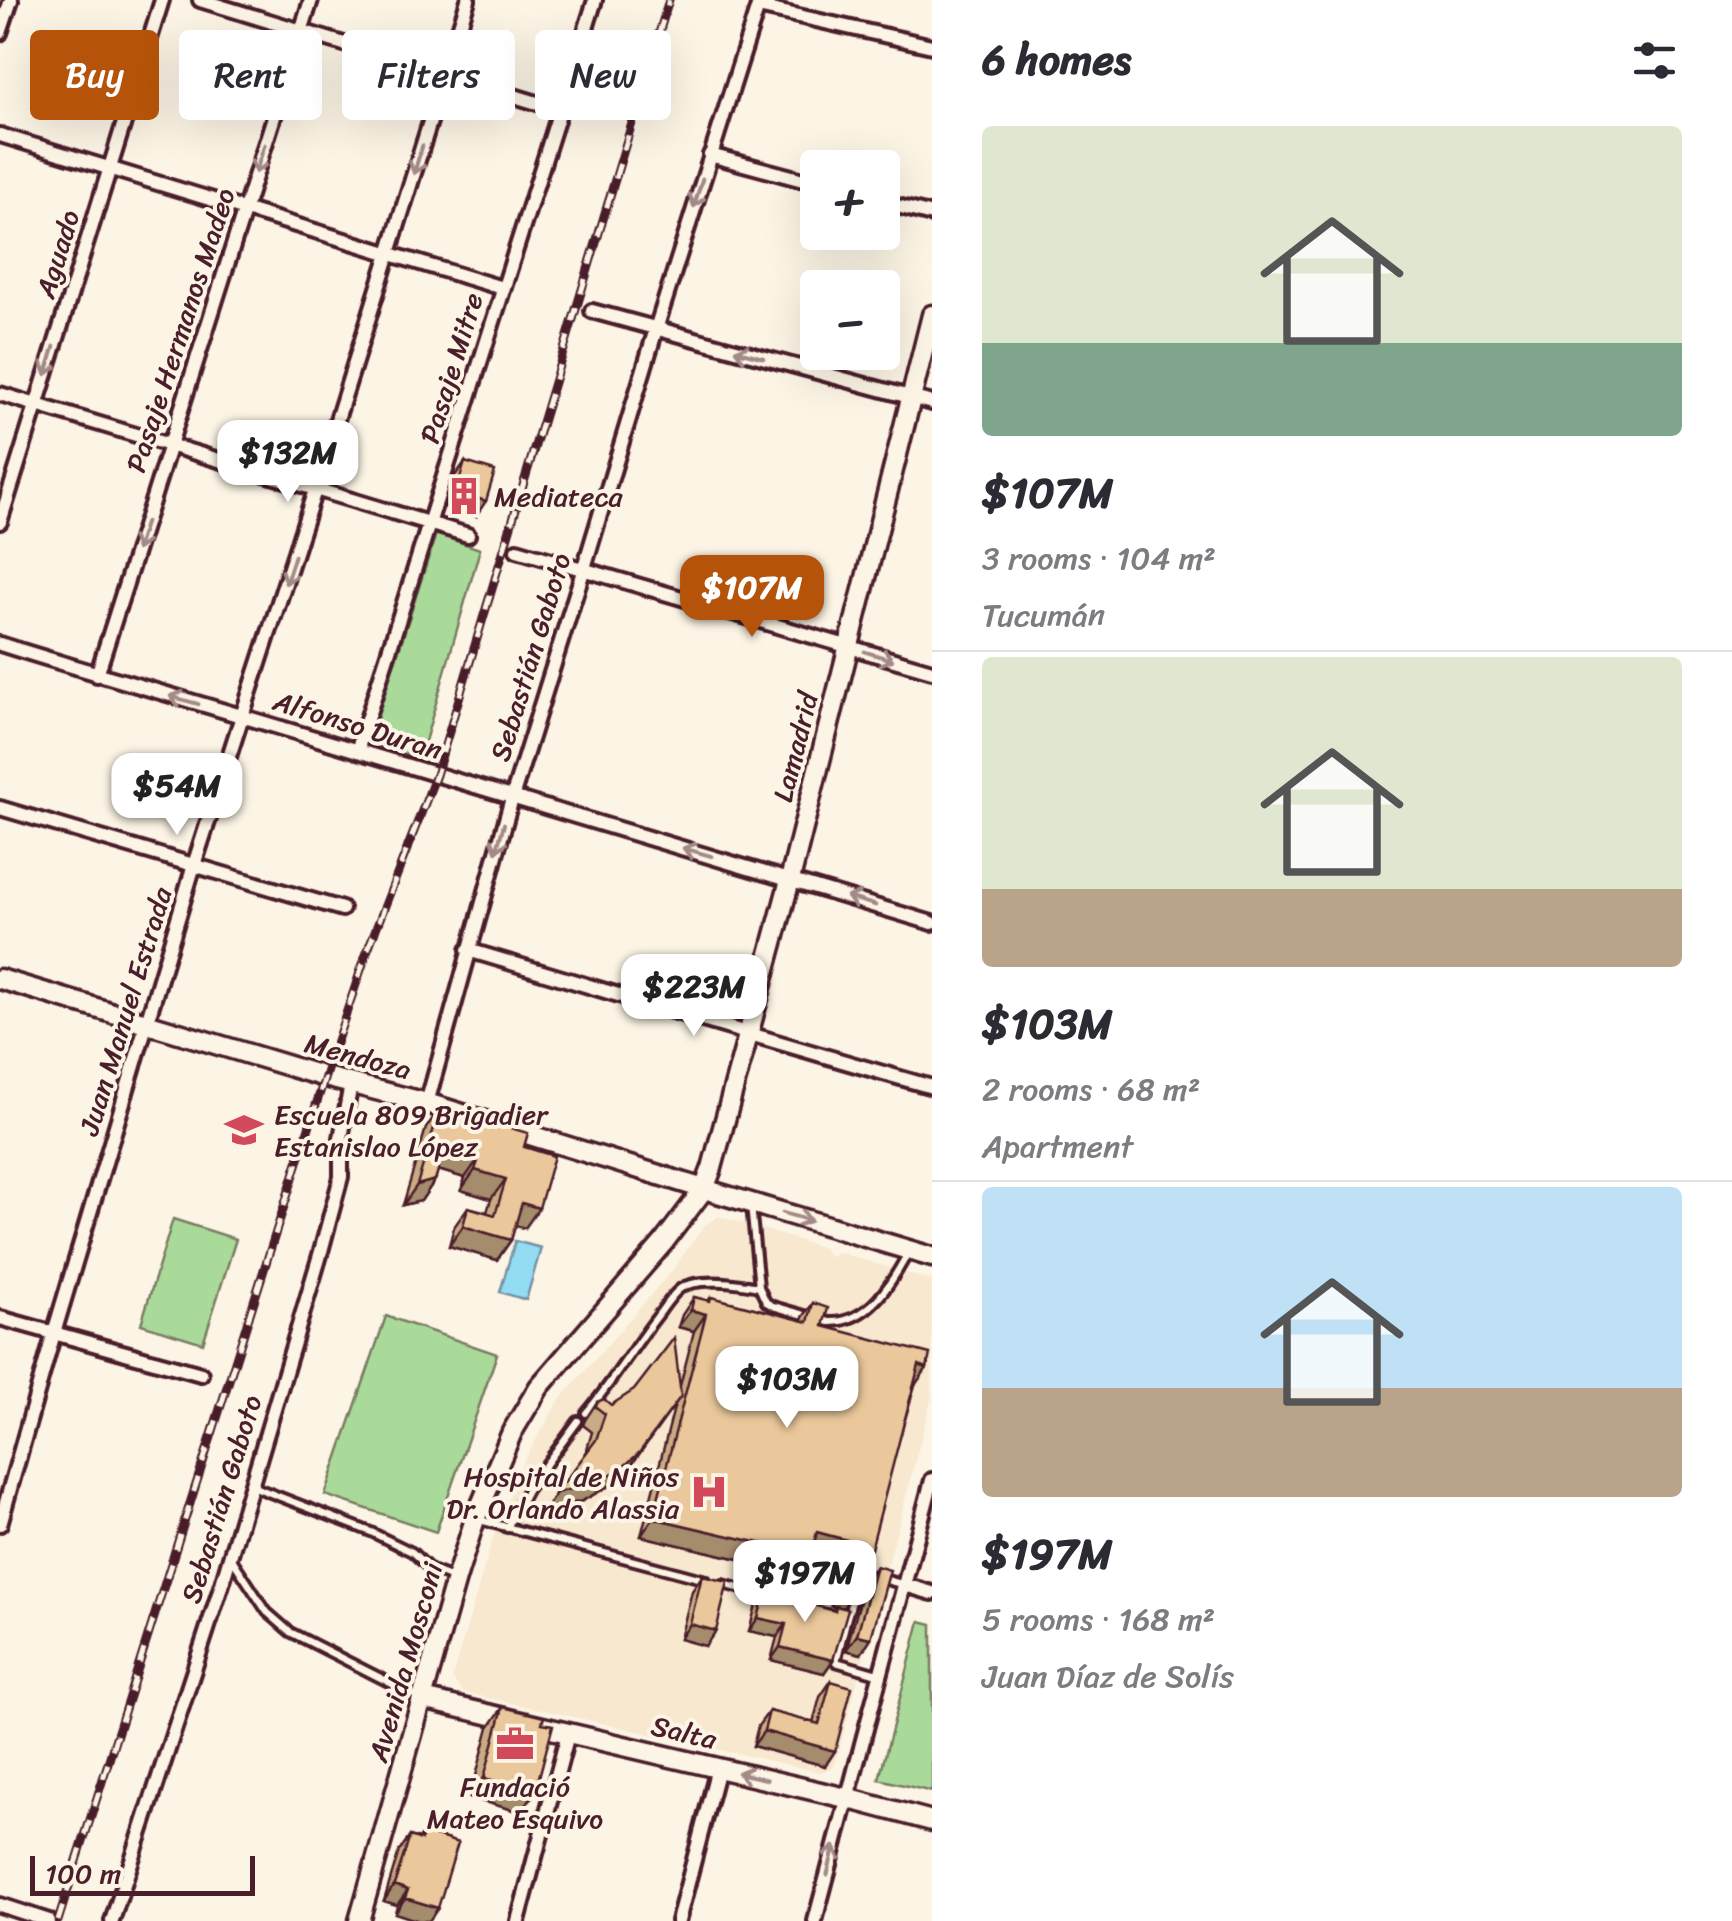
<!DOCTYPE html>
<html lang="en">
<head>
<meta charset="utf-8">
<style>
  body { margin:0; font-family:Sriracha,sans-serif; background:#f7f7f7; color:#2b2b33; height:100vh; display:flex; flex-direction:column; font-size:38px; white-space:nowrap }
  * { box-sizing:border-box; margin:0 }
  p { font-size:32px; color:#7c7c81 }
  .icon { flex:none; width:55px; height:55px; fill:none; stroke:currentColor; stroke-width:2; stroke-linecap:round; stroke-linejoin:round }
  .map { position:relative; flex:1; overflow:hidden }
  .side { display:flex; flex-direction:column; background:#fff; width:800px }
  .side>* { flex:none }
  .banner { position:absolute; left:30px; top:30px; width:750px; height:90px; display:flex; gap:20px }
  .controls { position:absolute; left:800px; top:150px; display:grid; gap:20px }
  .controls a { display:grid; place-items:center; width:100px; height:100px; border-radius:10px; background:#fff; box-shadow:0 10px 40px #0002; font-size:50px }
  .scale { position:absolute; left:30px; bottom:25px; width:225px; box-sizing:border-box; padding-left:10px; border:5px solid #4a1f2b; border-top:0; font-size:28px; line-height:35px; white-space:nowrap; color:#4a1f2b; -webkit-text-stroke:8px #fcf5e5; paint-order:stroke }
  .price { position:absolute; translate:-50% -85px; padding:0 22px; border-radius:20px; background:#fff; color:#222; font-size:32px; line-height:65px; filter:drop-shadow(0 2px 5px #0008) }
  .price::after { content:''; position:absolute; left:50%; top:60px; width:30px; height:22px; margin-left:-15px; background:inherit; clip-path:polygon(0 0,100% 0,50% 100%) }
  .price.selected { background:#b45309; color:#fff }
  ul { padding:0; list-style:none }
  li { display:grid; align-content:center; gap:20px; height:530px; padding:0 50px }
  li+li { border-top:2px solid #e1e1e2 }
  li span { display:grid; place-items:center; height:310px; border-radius:10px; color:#555 }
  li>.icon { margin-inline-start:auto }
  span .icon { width:180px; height:180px; fill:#fffc; stroke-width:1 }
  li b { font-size:42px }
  h2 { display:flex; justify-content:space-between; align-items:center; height:120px; padding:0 50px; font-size:42px }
  .chip { padding:0 35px; border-radius:10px; background:#fff; box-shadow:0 10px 40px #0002; font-size:35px; line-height:90px }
  .chip.selected { background:#b45309; color:#fff }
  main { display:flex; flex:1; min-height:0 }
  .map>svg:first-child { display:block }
</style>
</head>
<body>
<main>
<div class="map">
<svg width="932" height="1921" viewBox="0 0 932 1921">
  <rect width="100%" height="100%" fill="#fcf5e5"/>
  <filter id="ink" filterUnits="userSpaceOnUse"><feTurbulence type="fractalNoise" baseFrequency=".01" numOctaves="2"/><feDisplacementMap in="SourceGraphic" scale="20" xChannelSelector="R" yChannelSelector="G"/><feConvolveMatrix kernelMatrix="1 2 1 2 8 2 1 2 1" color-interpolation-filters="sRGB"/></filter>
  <g filter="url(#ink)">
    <!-- built -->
    <path fill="#f7e8cf" d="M719,1216l104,32 4,6 4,2 7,-4 94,29v116l-92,350 -7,20 -13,5 -358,-80 -10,-14 40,-137 31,-79 36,-61 115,-133 31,-43z"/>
    <!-- green -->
    <path fill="#a9da9a" stroke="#7a7c62" stroke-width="2.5" d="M436,534l44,15 -60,210 -51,-16z
      M173,1219l63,20 -33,104 -62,-19z
      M386,1316l111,38 -61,178 -111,-37z
      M920,1621l12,3v168l-53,-13z"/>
    <!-- water -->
    <path fill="#92ddf3" stroke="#7591a3" stroke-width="2.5" d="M515,1241l26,7 -15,52 -26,-8z"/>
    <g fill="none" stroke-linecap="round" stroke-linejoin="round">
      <!-- lane casing -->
      <g stroke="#4a1f2b" stroke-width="14">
        <path id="lane" d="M751,1205l8,82 7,15 7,4 56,16c40,1 62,-38 79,-69
          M586,1413c26,-30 46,-64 70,-95 7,-9 16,-24 25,-30 18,-11 58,-5 78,-1
          M252,1486l119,46 41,20 19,18 24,9
          M476,1519l230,61
          M507,1528l20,-38 51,-69
          M232,1559l35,53 23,20 128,65
          M723,1584l46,12
          M839,1615l8,2 -11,45 45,13
          M847,1617l14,-44 44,12"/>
      </g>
      <!-- street casing -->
      <g stroke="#4a1f2b" stroke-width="20">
        <path id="street" d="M200,0l360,110
          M758,7l174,39
          M0,33l11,-33
          M0,135l502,153
          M710,155l108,29
          M882,202l50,13
          M592,311l340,92
          M0,394l468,141
          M0,522l162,-522
          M517,550l415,121
          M0,644c82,26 165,49 248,74 228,68 456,136 684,205
          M97,675l214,-675
          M357,751l238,-751
          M0,808l342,101
          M468,950c155,46 309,93 464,137
          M427,1103l85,-305 72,-230 72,-239 104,-329
          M0,1318l201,56
          M0,1524l54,-191 140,-468 122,-378 152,-487
          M905,1585l27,8
          M0,1905l49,16
          M112,1921l110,-337 98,-329 21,-78v-39l10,-54
          M518,1921l50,-187
          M678,1921l40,-153
          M815,1921l117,-441"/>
      </g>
      <!-- secondary casing -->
      <g stroke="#4a1f2b" stroke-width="25">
        <path id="secondary" d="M0,979l325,98 102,26 277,86 228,68
          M423,1699l423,99 86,23
          M359,1921l97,-342 19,-60 37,-87 27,-45 124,-144 41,-54 8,-21 78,-288 142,-565"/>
      </g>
      <!-- lane -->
      <use href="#lane" stroke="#fcf5e5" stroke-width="6"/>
      <!-- street -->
      <use href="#street" stroke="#fcf5e5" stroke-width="12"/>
      <!-- secondary -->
      <use href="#secondary" stroke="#fcf5e5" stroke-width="18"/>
      <!-- rail casing -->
      <g stroke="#4a1f2b" stroke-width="9">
        <path id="rail" d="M58,1921l271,-857 39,-115 68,-174 233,-775"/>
      </g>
      <!-- rail -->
      <use href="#rail" stroke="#fcf5e5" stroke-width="5" stroke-dasharray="15" stroke-linecap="butt"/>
    </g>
    <!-- wall -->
    <path fill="#c9ac85" stroke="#4a1f2b" stroke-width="2.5" d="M465,462l11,54 -31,-9 9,-30z
      M440,1108l84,39 1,81 -10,-2 -4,14 -14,20 -48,-14 5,-19 14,-20 19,5 4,-13 -30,-9 4,-12 -27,-8 -3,10 -14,21 -18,4 23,-77z
      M694,1297l14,4 3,-4 90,23 12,-17 10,23 92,59 -60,206 -12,17 -10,52 -9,13 -53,-13 6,-23 -28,-6 7,-26 9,-13 69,18 2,-3 -5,-1 11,-46 -30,-8 -13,21 -158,-37 34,-132 -48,67 -18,15 -27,15 -38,10 41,-55 7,-24 -9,-7 2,-5 12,-18 14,3 69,-19 14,-55 -16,-4 4,-12z
      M876,1566l-15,88 -15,-4 20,-69z
      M702,1576l3,70 -25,-7 12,-48z
      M831,1681l4,70 -10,15 -72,-20 5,-20 11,-15 44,12 7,-26z
      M503,1707l39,16 -7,69 -14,20 -51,-14 19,-71z
      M424,1832l34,11 -63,70 2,-8 -13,-4 15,-50 11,-15 9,3z"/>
    <!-- shaded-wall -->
    <path fill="#a48c6c" stroke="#4a1f2b" stroke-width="2.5" d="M456,492l30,9 -10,15 -31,-9z
      M445,1148l34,10 -14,20 -34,-10z
      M475,1170l31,9 -15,20 -30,-9z
      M435,1180l-14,21 -18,4 14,-20z
      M522,1203l17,5 -14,20 -17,-5z
      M463,1226l48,14 -14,20 -48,-14z
      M691,1310l15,4 -12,17 -16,-4z
      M919,1365l8,3 -12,17 -9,-2z
      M681,1396l-54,75 -18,15 -27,15 -38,10 12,-18z
      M653,1518l158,37 -12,18 -158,-37z
      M817,1532l37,10 -12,18 -37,-10z
      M843,1588l12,3 -13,18 -11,-3z
      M758,1618l28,6 -9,13 -28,-6z
      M690,1624l26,7 -11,15 -25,-7z
      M857,1635l14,3 -10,16 -15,-4z
      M780,1647l53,13 -9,13 -53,-13z
      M764,1731l71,20 -10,15 -72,-20z
      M484,1778l51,14 -14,20 -51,-14z
      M394,1885l14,5 -11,15 -13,-4z
      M405,1898l33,10 -9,13h-10l-24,-8z"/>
    <!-- building -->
    <path fill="#eac89b" stroke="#4a1f2b" stroke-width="2.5" d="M465,462l30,9 -9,30 -30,-9z
      M440,1108l88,25 -4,14 30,9 -15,52 -17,-5 -11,37 -48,-14 5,-19 27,8 11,-36 -31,-9 4,-12 -34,-10 -10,32 -18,5z
      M694,1297l16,4 1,-4 97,25 5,-19 15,5 -5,18 107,28 -3,14 -8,-3 -48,184 -4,4 -12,38 -12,-3 11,-46 -37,-10 -6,23 -158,-37 53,-204 -15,-4z
      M674,1338l7,58 -42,57 -17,15 -27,15 -39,10 40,-53 9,-26 -9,-7 1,-5 7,-3 7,6 23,-15z
      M876,1566l14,4 -19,68 -14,-3z
      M702,1576l26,6 -12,49 -26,-7z
      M765,1592l70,19 1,-5 12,3 -15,51 -53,-13 6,-23 -28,-6z
      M831,1681l21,6 -17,64 -71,-20 5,-20 50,13z
      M503,1707l41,10 -2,6 11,2 -18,67 -51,-14z
      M424,1832l34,11 -20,65 -33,-10 3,-8 -14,-5 16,-49 11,4z"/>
    <!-- one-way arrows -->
    <defs><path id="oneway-shaft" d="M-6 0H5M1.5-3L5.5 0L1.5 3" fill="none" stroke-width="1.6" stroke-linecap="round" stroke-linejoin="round" transform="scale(2.5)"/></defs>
    <g stroke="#a38a88">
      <use href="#oneway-shaft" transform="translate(260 159) rotate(108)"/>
      <use href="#oneway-shaft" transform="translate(418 160) rotate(107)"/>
      <use href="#oneway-shaft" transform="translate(698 193) rotate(107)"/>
      <use href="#oneway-shaft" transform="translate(749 354) rotate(-165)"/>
      <use href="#oneway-shaft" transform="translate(50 361) rotate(107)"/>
      <use href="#oneway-shaft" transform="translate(141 536) rotate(108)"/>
      <use href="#oneway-shaft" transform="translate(290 570) rotate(108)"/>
      <use href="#oneway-shaft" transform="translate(879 656) rotate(17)"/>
      <use href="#oneway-shaft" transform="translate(184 700) rotate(-164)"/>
      <use href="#oneway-shaft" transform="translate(500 838) rotate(106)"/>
      <use href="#oneway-shaft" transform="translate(697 852) rotate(-164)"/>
      <use href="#oneway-shaft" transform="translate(861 901) rotate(-163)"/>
      <use href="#oneway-shaft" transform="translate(797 1217) rotate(16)"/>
      <use href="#oneway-shaft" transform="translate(752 1776) rotate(-167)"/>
      <use href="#oneway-shaft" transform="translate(831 1860) rotate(-76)"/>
    </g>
  </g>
  <!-- icons -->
  <defs>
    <g id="building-bare" transform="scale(3)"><path d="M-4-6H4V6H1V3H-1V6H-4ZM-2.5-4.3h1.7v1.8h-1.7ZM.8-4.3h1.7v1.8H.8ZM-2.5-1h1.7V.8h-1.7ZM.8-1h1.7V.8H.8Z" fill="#d1495b" stroke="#fcf5e5" stroke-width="2.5" paint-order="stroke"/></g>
    <g id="school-bare" transform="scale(3)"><path d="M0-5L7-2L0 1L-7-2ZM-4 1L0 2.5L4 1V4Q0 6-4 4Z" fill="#d1495b" stroke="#fcf5e5" stroke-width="2.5" paint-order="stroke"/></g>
    <g id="hospital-bare" transform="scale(3)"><path d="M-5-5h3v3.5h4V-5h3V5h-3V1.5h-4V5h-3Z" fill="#d1495b" stroke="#fcf5e5" stroke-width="2.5" paint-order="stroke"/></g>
    <g id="office-bare" transform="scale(3)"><path d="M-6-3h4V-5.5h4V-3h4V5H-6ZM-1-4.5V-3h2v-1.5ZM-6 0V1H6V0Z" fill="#d1495b" stroke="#fcf5e5" stroke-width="2.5" paint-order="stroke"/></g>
  </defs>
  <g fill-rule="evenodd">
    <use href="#building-bare" x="464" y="496"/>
    <use href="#school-bare" x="244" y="1130"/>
    <use href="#hospital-bare" x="709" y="1492"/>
    <use href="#office-bare" x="515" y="1744"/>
  </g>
  <g text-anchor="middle" stroke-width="8" stroke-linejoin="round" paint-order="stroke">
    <!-- street labels -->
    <g font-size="28" fill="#4a1f2b" stroke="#fcf5e5">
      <text transform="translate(57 254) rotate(-73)" y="10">Aguado</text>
      <text transform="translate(180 330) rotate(-72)" y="10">Pasaje Hermanos Madeo</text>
      <text transform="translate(451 368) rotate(-73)" y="10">Pasaje Mitre</text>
      <text transform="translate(530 657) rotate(-73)" y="10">Sebastián Gaboto</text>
      <text transform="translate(358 725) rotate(17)" y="10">Alfonso Duran</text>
      <text transform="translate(795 747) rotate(-76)" y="10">Lamadrid</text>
      <text transform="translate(125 1011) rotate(-73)" y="10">Juan Manuel Estrada</text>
      <text transform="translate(358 1056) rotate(15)" y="10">Mendoza</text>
      <text transform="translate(221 1499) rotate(-73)" y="10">Sebastián Gaboto</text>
      <text transform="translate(405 1662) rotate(-74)" y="10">Avenida Mosconi</text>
      <text transform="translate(684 1732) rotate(13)" y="10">Salta</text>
    </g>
    <!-- poi labels -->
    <g font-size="28" fill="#4a1f2b" stroke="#fcf5e5" text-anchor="start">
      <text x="494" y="506">Mediateca</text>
      <text x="274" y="1124">Escuela 809 Brigadier<tspan x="274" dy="32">Estanislao López</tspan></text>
      <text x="679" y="1486" text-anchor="end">Hospital de Niños<tspan x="679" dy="32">Dr. Orlando Alassia</tspan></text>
      <text x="515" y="1796" text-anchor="middle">Fundació<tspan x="515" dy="32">Mateo Esquivo</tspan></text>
    </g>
  </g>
</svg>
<div class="controls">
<a>+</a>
<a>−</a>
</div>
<div class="scale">100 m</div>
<b class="price" style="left:288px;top:505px">$132M</b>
<b class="price selected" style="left:752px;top:640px">$107M</b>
<b class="price" style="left:177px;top:838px">$54M</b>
<b class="price" style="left:694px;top:1039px">$223M</b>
<b class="price" style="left:787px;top:1431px">$103M</b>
<b class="price" style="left:805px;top:1625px">$197M</b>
<div class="banner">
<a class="chip selected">Buy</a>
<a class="chip">Rent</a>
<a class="chip">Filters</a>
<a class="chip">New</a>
</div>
</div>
<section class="side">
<h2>6 homes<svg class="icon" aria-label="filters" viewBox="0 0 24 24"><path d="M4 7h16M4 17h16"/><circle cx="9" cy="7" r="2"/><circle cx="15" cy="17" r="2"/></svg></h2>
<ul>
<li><span style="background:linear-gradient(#dfe7d0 70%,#7fa58c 0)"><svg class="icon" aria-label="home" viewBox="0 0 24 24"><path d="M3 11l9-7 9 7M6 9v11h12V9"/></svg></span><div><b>$107M</b><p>3 rooms · 104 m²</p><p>Tucumán</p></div></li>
<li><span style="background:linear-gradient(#dfe7d0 75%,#b9a48a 0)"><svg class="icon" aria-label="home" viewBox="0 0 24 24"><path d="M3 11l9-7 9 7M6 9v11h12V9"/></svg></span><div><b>$103M</b><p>2 rooms · 68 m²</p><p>Apartment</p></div></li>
<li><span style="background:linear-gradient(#bfe0f5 65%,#b9a48a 0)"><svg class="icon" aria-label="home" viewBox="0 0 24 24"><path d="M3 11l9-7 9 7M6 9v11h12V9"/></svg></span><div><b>$197M</b><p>5 rooms · 168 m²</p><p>Juan Díaz de Solís</p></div></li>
</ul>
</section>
</main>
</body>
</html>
